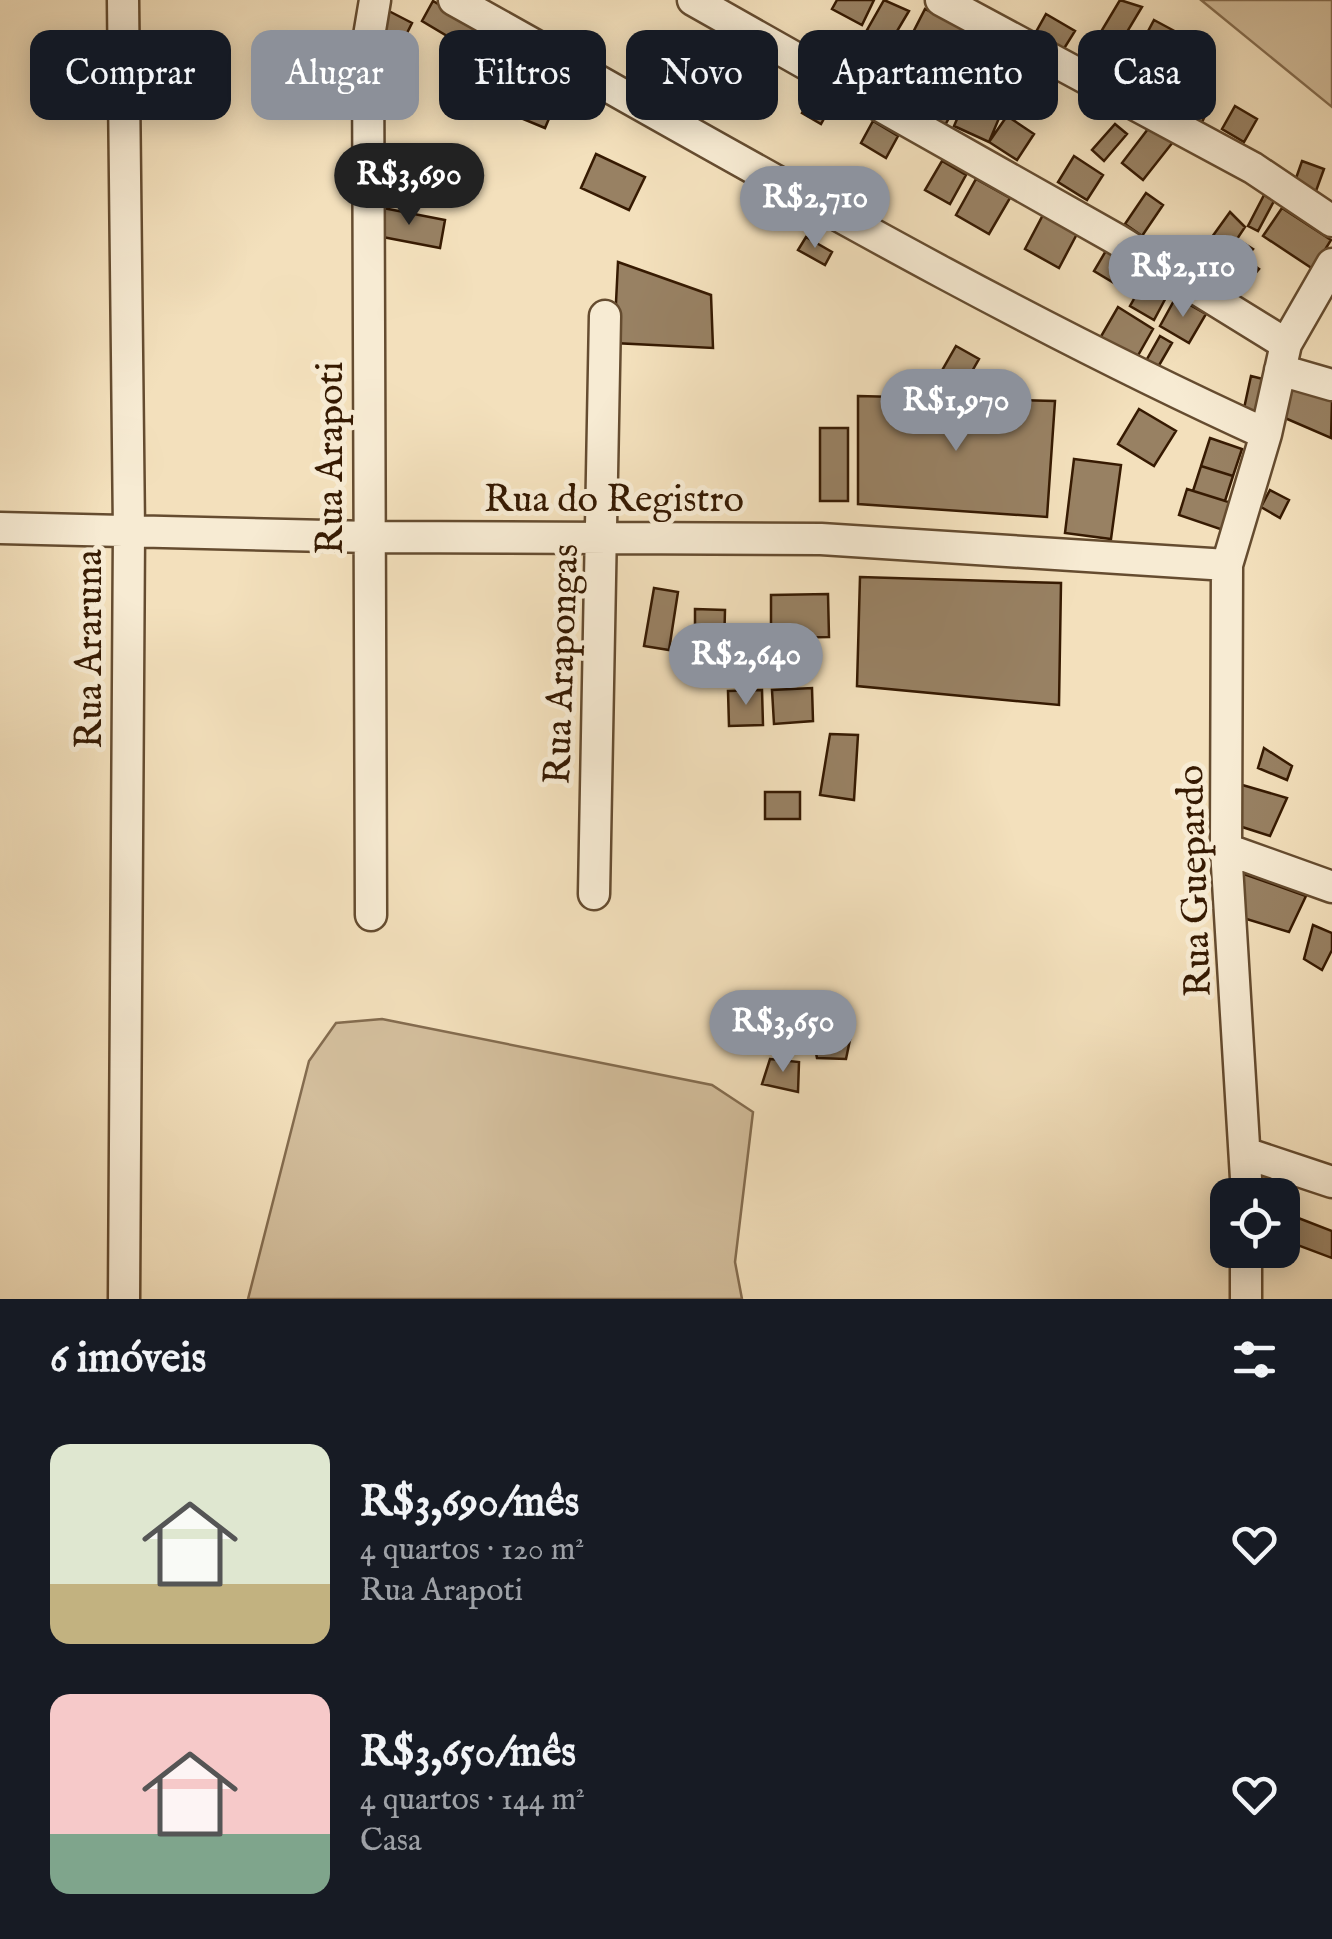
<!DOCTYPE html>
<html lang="pt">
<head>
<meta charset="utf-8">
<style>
  body { margin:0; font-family:"IM FELL English",serif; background:#242831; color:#f1f3f6; height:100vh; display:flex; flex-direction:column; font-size:38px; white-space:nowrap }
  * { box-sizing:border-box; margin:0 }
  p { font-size:32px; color:#9ea1a6 }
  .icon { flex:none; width:55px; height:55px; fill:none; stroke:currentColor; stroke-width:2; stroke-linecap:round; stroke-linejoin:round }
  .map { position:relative; height:1299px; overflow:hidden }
  .sheet { display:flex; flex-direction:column; background:#171b24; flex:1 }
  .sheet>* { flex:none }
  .top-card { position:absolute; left:30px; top:30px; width:1272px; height:90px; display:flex; gap:20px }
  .fabs { position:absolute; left:1210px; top:1178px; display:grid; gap:20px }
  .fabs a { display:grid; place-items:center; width:90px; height:90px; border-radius:20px; background:#171b24; box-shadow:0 5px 25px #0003; font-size:50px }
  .price { position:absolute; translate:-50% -85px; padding:0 22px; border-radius:35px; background:#8c9099; color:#fff; font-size:32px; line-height:65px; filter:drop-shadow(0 2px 5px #0008) }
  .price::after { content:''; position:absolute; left:50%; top:60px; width:30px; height:22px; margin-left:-15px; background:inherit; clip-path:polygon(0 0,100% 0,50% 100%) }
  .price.on { background:#222; color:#fff }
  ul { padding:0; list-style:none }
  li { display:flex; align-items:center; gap:30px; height:250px; padding:0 50px }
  li span { display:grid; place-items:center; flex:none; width:280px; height:200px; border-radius:20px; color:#555 }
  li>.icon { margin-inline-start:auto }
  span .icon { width:120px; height:120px; fill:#fffc; stroke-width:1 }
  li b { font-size:42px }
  h2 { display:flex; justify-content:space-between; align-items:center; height:120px; padding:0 50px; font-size:42px }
  .tag { padding:0 35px; border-radius:20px; background:#171b24; box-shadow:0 5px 25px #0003; font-size:35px; line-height:90px }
  .tag.on { background:#8c9099; color:#fff }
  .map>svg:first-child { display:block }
</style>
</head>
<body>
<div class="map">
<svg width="1332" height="1299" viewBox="0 0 1332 1299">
  <rect width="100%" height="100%" fill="#f3e0bc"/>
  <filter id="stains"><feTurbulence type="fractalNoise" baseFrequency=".002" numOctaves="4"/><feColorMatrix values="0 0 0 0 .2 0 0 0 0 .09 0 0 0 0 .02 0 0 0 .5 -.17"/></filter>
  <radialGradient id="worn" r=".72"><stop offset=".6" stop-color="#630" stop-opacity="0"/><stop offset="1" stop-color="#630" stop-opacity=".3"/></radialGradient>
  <!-- green -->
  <path fill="#d3be9c" stroke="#846c4f" stroke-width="2.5" d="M1201,0h131v107z
    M382,1019l330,66 41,27 -18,150 7,37h-494l61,-238 27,-38z"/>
  <!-- building -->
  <path fill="#988163" stroke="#361a02" stroke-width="2.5" d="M837,0h37l-12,25 -30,-16z
    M884,0l25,11 -19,32 -23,-13z
    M1120,0l22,7 -24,40 -19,-12z
    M433,1l63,37 -12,20 -62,-37z
    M383,8l29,15 -11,22 -29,-14z
    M925,9l41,21 -21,42 -41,-22z
    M1046,14l29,17 -15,24 -28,-16z
    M1154,20l39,21 -26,50 -39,-22z
    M865,34l33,21 -19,30 -34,-22z
    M963,41l25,15 -24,36 -21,-18z
    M498,47l12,6 -10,20 -12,-6z
    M908,62l23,15 -21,33 -23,-16z
    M535,71l29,12 -19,45 -29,-12z
    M935,75l29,17 -23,40 -29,-16z
    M819,83l19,10 -17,31 -19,-11z
    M1184,85l29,15 -13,26 -29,-15z
    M967,96l35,15 -13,31 -35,-16z
    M1235,106l22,13 -13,23 -22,-13z
    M1007,116l27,18 -17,26 -28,-18z
    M873,121l25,15 -12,22 -25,-15z
    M1115,124l12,10 -23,27 -12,-11z
    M1151,125l22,17 -30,38 -21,-17z
    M596,154l49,23 -16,33 -48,-22z
    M1074,156l29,19 -16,25 -29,-18z
    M942,161l24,14 -16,29 -25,-14z
    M1302,161l22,8 -8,22 -22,-7z
    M976,179l34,19 -21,36 -33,-19z
    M1146,193l17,12 -21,31 -17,-12z
    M1264,195l10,6 -16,30 -10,-5z
    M774,198l12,6 -9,18 -13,-8z
    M378,207l67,13 -5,28 -68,-13z
    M1282,208l49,32 -18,29 -50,-33z
    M1230,212l15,15 -8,12 16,10 -8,10 14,10 -21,25 -44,-32z
    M1044,213l34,19 -19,36 -34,-19z
    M806,237l26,15 -7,13 -27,-15z
    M1107,249l25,13 -13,24 -25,-15z
    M618,262l93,33 2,53 -99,-5z
    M1147,276l23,14 -16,30 -24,-14z
    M1176,297l30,17 -17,29 -29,-17z
    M1118,307l35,22 -21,37 -36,-21z
    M1160,336l12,7 -18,31 -12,-6z
    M956,346l23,13 -16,28 -23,-13z
    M1251,376l20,5 -8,37 -20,-5z
    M1292,383l40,18 -1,37 -53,-23z
    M858,396l197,5 -8,116 -189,-13z
    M1139,409l37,22 -22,35 -36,-22z
    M820,428h28v73h-28z
    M1210,438l32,11 -9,27 -32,-10z
    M1074,459l47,6 -10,74 -46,-6z
    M1201,466l32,10 -8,25 -32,-10z
    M1187,489l45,14 -9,27 -44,-15z
    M1270,490l19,10 -9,18 -19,-11z
    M860,577l201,6 -2,122 -202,-19z
    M654,588l24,4 -9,58 -25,-4z
    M828,594l1,43 -58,1v-43z
    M695,609l30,1 -1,38h-29z
    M812,688l1,33 -39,3 -2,-34z
    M762,690l1,35 -34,1 -1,-35z
    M830,734l28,1 -4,65 -34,-5z
    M1264,748l28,18 -5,14 -29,-12z
    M1239,784l48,14 -17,38 -34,-11z
    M765,792h35v27h-35z
    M1241,873l65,23 -17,36 -49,-15z
    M1313,925l19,8v17l-10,20 -18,-11z
    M826,1027l26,3 -6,29 -29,-1 -4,-20 11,2z
    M770,1059l29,3 -1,30 -36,-8z
    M1288,1214l44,17v27l-48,-18z"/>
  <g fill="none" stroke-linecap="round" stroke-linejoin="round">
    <!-- minor casing -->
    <g stroke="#654c30" stroke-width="35">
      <path id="minor" d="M123,0l6,531 -5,768
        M454,0c268,149 533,307 812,434
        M693,0l423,239 170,105
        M941,0l312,168 79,53
        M1280,370l52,15
        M0,528l370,9 451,2 406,26
        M1226,849l106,38
        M594,894l11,-578
        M371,915l-3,-873 7,-42
        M1248,1154l84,28
        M1247,1195l-21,-346 1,-284 39,-131 20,-90 46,-80
        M1246,1299v-49"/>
    </g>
    <!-- minor -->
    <use href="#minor" stroke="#f7ebd3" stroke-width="30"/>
  </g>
  <g text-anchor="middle" stroke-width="10" stroke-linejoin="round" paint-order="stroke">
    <!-- street labels -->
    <g font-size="38" fill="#361a02" stroke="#f7ebd3">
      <text transform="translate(329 458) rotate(-90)" y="13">Rua Arapoti</text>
      <text x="614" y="511">Rua do Registro</text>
      <text transform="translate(88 649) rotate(-90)" y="13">Rua Araruna</text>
      <text transform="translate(560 664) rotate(-88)" y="13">Rua Arapongas</text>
      <text transform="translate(1193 881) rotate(-92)" y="13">Rua Guepardo</text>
    </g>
  </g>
  <rect width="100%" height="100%" filter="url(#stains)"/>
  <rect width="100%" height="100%" fill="url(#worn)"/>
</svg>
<div class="fabs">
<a><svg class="icon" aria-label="locate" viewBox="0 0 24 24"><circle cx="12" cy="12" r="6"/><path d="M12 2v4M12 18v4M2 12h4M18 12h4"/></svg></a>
</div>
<b class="price on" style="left:409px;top:228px">R$3,690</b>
<b class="price" style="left:815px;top:251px">R$2,710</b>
<b class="price" style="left:1183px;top:320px">R$2,110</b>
<b class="price" style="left:956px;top:454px">R$1,970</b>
<b class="price" style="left:746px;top:708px">R$2,640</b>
<b class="price" style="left:783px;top:1075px">R$3,650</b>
<div class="top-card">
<a class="tag">Comprar</a>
<a class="tag on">Alugar</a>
<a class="tag">Filtros</a>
<a class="tag">Novo</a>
<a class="tag">Apartamento</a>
<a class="tag">Casa</a>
</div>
</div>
<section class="sheet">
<h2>6 imóveis<svg class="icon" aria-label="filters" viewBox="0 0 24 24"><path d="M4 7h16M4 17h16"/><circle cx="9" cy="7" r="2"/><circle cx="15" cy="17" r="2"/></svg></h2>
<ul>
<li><span style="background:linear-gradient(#dfe7d0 70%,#c2b280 0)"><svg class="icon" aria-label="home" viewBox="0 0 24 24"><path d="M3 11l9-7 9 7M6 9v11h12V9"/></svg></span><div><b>R$3,690/mês</b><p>4 quartos · 120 m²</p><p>Rua Arapoti</p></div><svg class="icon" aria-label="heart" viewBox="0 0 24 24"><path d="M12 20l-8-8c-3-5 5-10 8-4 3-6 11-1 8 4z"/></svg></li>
<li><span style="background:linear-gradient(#f6c9c9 70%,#7fa58c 0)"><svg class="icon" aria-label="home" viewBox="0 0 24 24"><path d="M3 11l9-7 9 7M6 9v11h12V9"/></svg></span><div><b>R$3,650/mês</b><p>4 quartos · 144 m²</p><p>Casa</p></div><svg class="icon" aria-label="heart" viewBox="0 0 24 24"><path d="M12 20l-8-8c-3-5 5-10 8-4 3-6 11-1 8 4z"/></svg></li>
</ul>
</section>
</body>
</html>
